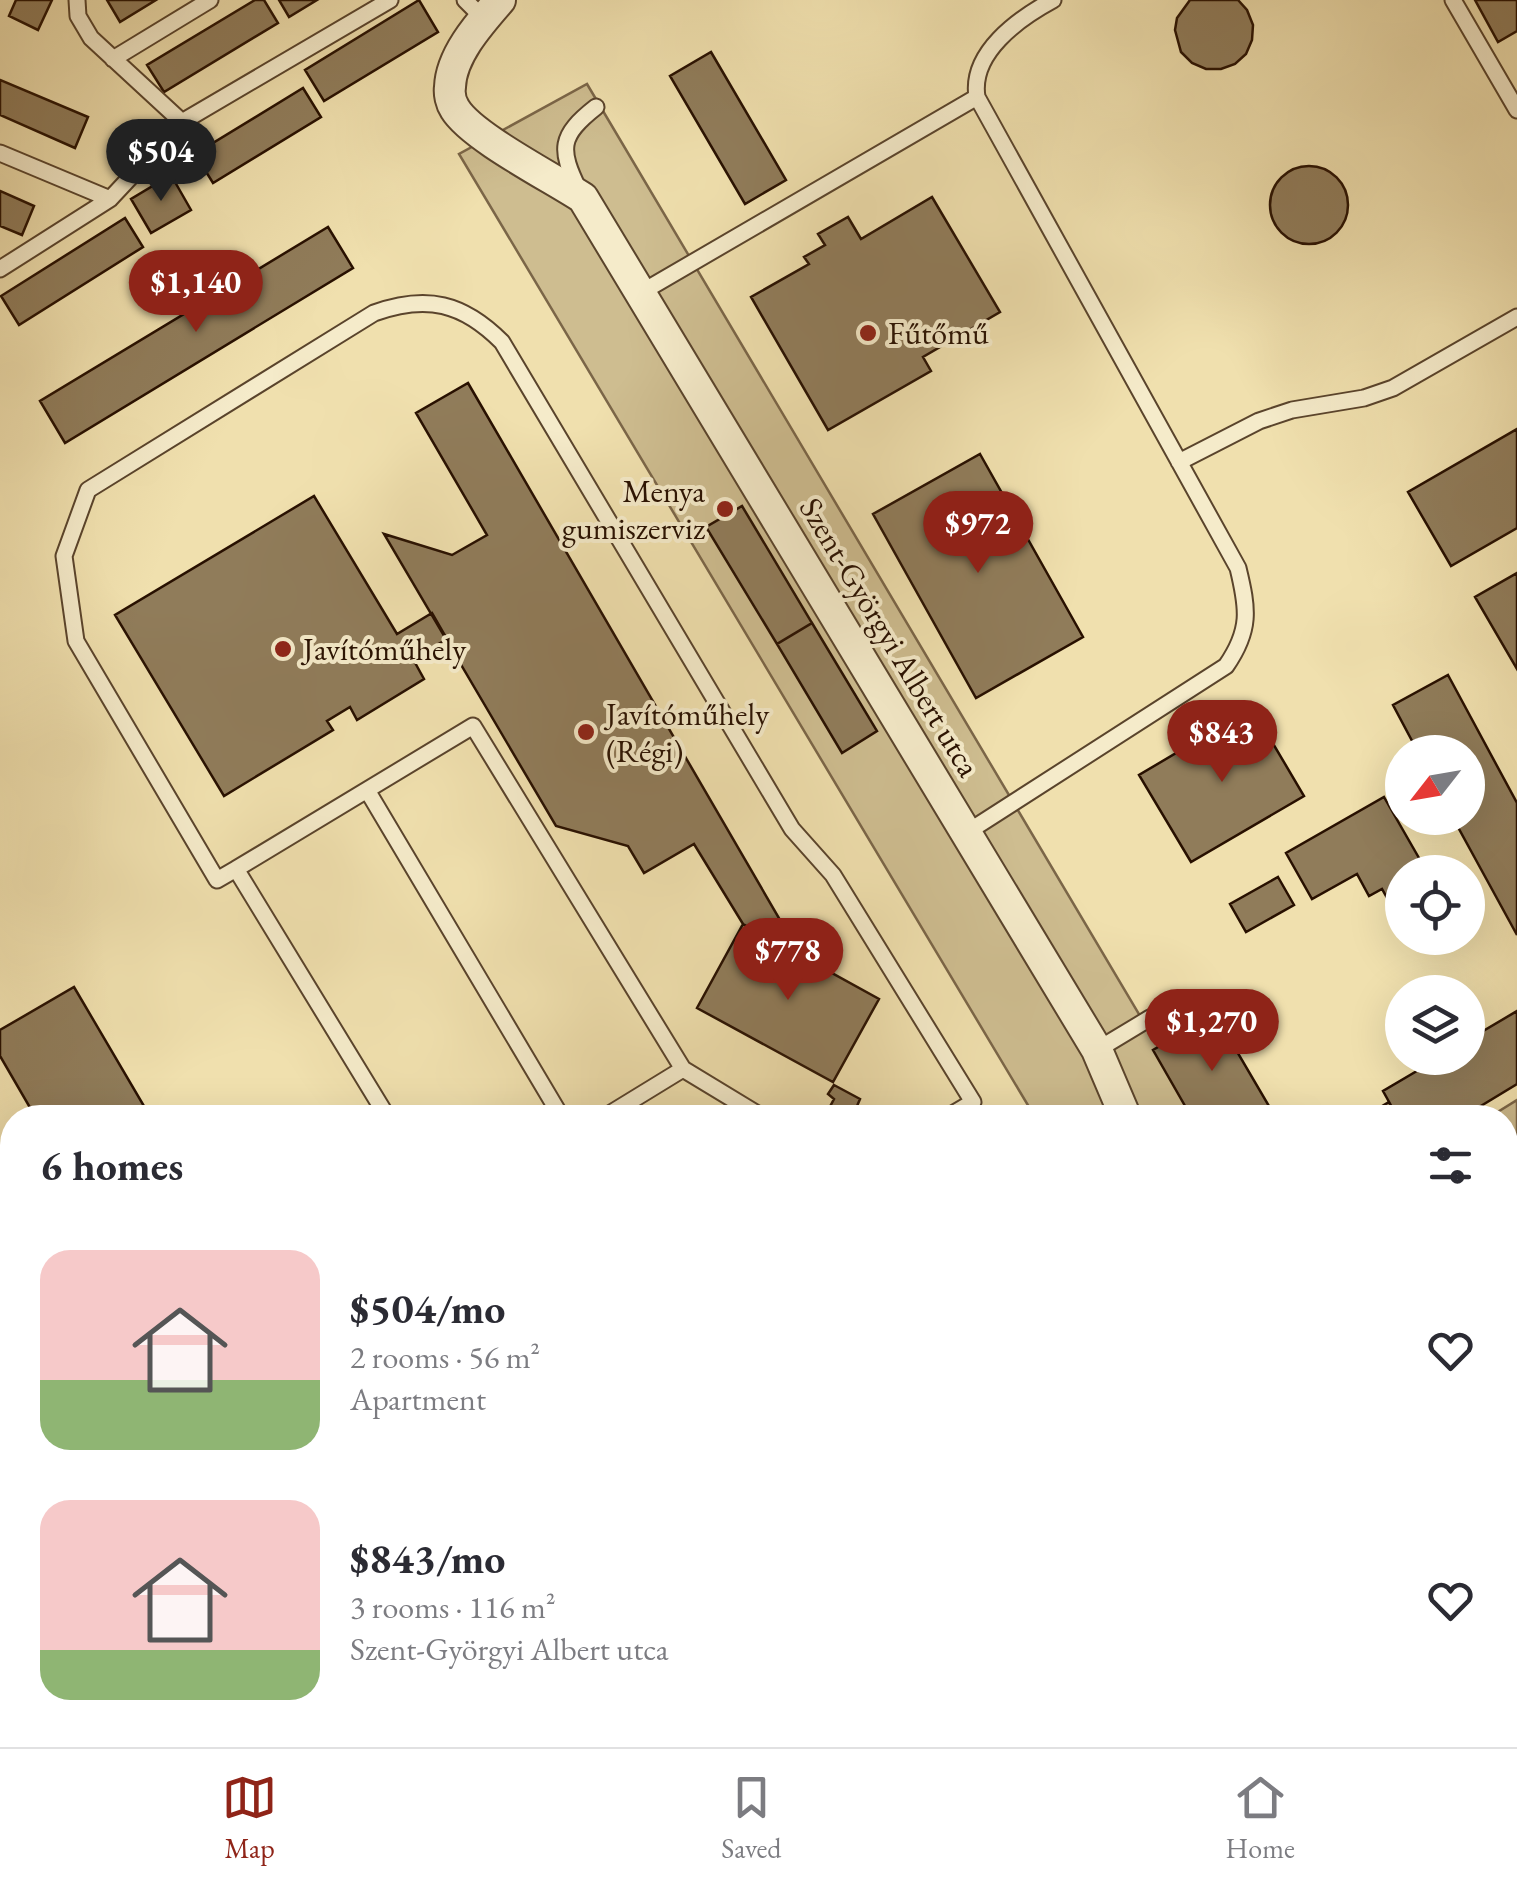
<!DOCTYPE html>
<html lang="en">
<head>
<meta charset="utf-8">
<style>
  body { margin:0; font-family:"EB Garamond",serif; background:#f2f2f3; color:#2b2b33; height:100vh; display:flex; flex-direction:column; font-size:38px; white-space:nowrap }
  * { box-sizing:border-box; margin:0 }
  p { font-size:32px; color:#7c7c81 }
  .icon { flex:none; width:55px; height:55px; fill:none; stroke:currentColor; stroke-width:2; stroke-linecap:round; stroke-linejoin:round }
  .map { position:relative; flex:1; overflow:hidden }
  .drawer { position:absolute; left:0px; top:1105px; width:1518px; height:642px; display:flex; flex-direction:column; background:#fff; border-radius:40px 40px 0 0; box-shadow:0 10px 40px #0002 }
  .drawer>* { flex:none }
  .needle { width:65px; rotate:239deg }
  .buttons { position:absolute; left:1385px; top:735px; display:grid; gap:20px }
  .buttons a { display:grid; place-items:center; width:100px; height:100px; border-radius:50%; background:#fff; box-shadow:0 10px 40px #0002; font-size:50px }
  .price { position:absolute; translate:-50% -85px; padding:0 22px; border-radius:35px; background:#8f2418; color:#fff; font-size:32px; line-height:65px; filter:drop-shadow(0 2px 5px #0008) }
  .price::after { content:''; position:absolute; left:50%; top:60px; width:30px; height:22px; margin-left:-15px; background:inherit; clip-path:polygon(0 0,100% 0,50% 100%) }
  .price.on { background:#222; color:#fff }
  ul { padding:0; list-style:none }
  li { display:flex; align-items:center; gap:30px; height:250px; padding:0 40px }
  li span { display:grid; place-items:center; flex:none; width:280px; height:200px; border-radius:30px; color:#555 }
  li>.icon { margin-inline-start:auto }
  span .icon { width:120px; height:120px; fill:#fffc; stroke-width:1 }
  li b { font-size:42px }
  h2 { display:flex; justify-content:space-between; align-items:center; height:120px; padding:0 40px; font-size:42px }
  .tabs { display:flex; justify-content:space-around; align-items:center; height:140px; border-top:2px solid #e1e1e2; background:#fff; font-size:28px; color:#7c7c81 }
  .tabs a { display:grid; justify-items:center; gap:5px }
  .tabs .on { color:#8f2418 }
  .map>svg:first-child { display:block }
</style>
</head>
<body>
<div class="map">
<svg width="1517" height="1747" viewBox="0 0 1517 1747">
  <rect width="100%" height="100%" fill="#f0e0ae"/>
  <filter id="stains"><feTurbulence type="fractalNoise" baseFrequency=".002" numOctaves="4"/><feColorMatrix values="0 0 0 0 .2 0 0 0 0 .09 0 0 0 0 .02 0 0 0 .5 -.17"/></filter>
  <radialGradient id="worn" r=".72"><stop offset=".6" stop-color="#630" stop-opacity="0"/><stop offset="1" stop-color="#630" stop-opacity=".3"/></radialGradient>
  <!-- green -->
  <path fill="#cebd90" stroke="#7b6648" stroke-width="2.5" d="M587,84l613,1033h-165l-576,-963z
    M1517,1100v388l-12,6v-376h-17z
    M427,1735h516l-28,12h-510z"/>
  <!-- building -->
  <path fill="#907c5a" stroke="#281000" stroke-width="2.5" d="M16,0h36l-14,30 -29,-14z
    M107,0h49l-36,22z
    M255,0h9l14,23 -114,69 -17,-27z
    M279,0h38l-28,17z
    M419,0l19,32 -114,69 -19,-31z
    M1190,0h48l9,10 6,15 -1,15 -6,14 -11,10 -14,5h-15l-14,-6 -11,-11 -6,-22 2,-12z
    M1475,0h42v31l-19,11z
    M711,52l75,128 -41,24 -75,-128z
    M0,80l88,37 -13,31 -75,-33z
    M303,88l18,29 -108,66 -18,-29z
    M1270 205a39 39 0 1 1 78 0a39 39 0 1 1-78 0Z
    M171,175l20,35 -40,23 -20,-34z
    M0,191l34,15 -12,29 -22,-9z
    M932,197l68,115 -77,45 8,14 -103,59 -77,-133 58,-33 -5,-7 21,-12 -7,-11 30,-17 13,22z
    M125,218l18,29 -124,78 -18,-29z
    M328,227l25,41 -288,175 -25,-42z
    M468,383l333,573 -58,-32 -49,-80 -50,29 -16,-27 -72,-20 -172,-292 68,21 35,-20 -71,-122z
    M1517,429v99l-66,38 -43,-74z
    M980,454l103,183 -107,61 -103,-184z
    M314,496l83,138 35,-21 15,26 -34,20 11,20 -67,41 -7,-13 -23,14 6,9 -109,66 -109,-181z
    M742,506l70,117 -35,21 -71,-117z
    M1517,573v96l-42,-72z
    M812,623l65,108 -35,22 -65,-109z
    M1448,675l69,128v132l-64,-117h15v-66h-50l-25,-47z
    M1252,708l52,88 -113,66 -52,-87z
    M1384,797l43,75h-25v36l-7,4 -13,-23 -13,7 -12,-22 -45,25 -26,-46z
    M1278,877l16,28 -48,27 -16,-28z
    M743,924l136,75 -46,83 -136,-74z
    M74,987l77,131h-115l-36,-62v-26z
    M1517,1011v73l-56,34h-63l-15,-27 56,-33h29v-18z
    M1215,1014l61,104h-84l-39,-68z
    M834,1085l26,14 -8,19 -27,-2 9,-17 -6,-5z
    M1389,1102l9,16h-36z
    M1517,1193v76l-12,5v-80l7,5z
    M1517,1505v56l-8,4 4,10 -8,4v-68z
    M367,1735h53l-21,12h-25z
    M977,1735h31l5,12h-64z
    M1053,1735h41l-9,4 4,8h-30z
    M1220,1735h41l4,10 -41,2z
    M1261,1735h48l4,12h-48z
    M1486,1737l4,10h-28z"/>
  <g fill="none" stroke-linecap="round" stroke-linejoin="round">
    <!-- lane casing -->
    <g stroke="#5a442c" stroke-width="19">
      <path id="lane" d="M77,0l1,16 13,22 91,84 208,-122
        M465,0l19,19
        M1453,0l64,110
        M113,59l97,-59
        M0,153l110,46
        M579,190c-20,-41 -20,-54 17,-83
        M0,269l110,-70 72,-77
        M642,292l335,-195
        M1179,462l80,-41 33,-11 72,-12 29,-10 124,-71
        M367,790l195,328
        M966,833l260,-167c25,-36 22,-57 12,-98l-261,-471c-7,-44 41,-78 76,-97
        M236,869l237,-143 210,343
        M1097,1050l53,-32
        M388,1118l-152,-249 -19,11 -141,-239 -12,-85 24,-66 286,-177c53,-19 89,-10 128,29l290,487 41,46 140,227 -27,16
        M603,1118l80,-49 81,49
        M1505,1302l12,-5"/>
    </g>
    <!-- street casing -->
    <g stroke="#5a442c" stroke-width="34">
      <path id="street" d="M500,0c-20,23 -49,55 -50,87 -1,7 1,16 5,22 17,28 98,69 128,89l514,852 29,68
        M1372,1735l5,12"/>
    </g>
    <!-- primary casing -->
    <g stroke="#281000" stroke-width="51">
      <path id="primary" d="M1505,1421l12,-6
        M772,1747l27,-12"/>
    </g>
    <!-- lane -->
    <use href="#lane" stroke="#f5ebca" stroke-width="15"/>
    <!-- street -->
    <use href="#street" stroke="#f5ebca" stroke-width="30"/>
    <!-- primary -->
    <use href="#primary" stroke="#f0e0ae" stroke-width="48"/>
  </g>
  <!-- markers -->
  <g fill="#8f2418" stroke="#f5ebca" stroke-width="4">
    <circle cx="868" cy="333" r="10"/>
    <circle cx="725" cy="509" r="10"/>
    <circle cx="283" cy="649" r="10"/>
    <circle cx="586" cy="732" r="10"/>
  </g>
  <g text-anchor="middle" stroke-width="8" stroke-linejoin="round" paint-order="stroke">
    <!-- poi labels -->
    <g font-size="32" fill="#281000" stroke="#f5ebca" text-anchor="start">
      <text x="888" y="344">Fűtőmű</text>
      <text x="705" y="502" text-anchor="end">Menya<tspan x="705" dy="37">gumiszerviz</tspan></text>
      <text x="303" y="660">Javítóműhely</text>
      <text x="606" y="725">Javítóműhely<tspan x="606" dy="37">(Régi)</tspan></text>
    </g>
    <!-- street labels -->
    <g font-size="32" fill="#281000" stroke="#f5ebca">
      <text transform="translate(890 637) rotate(59)" y="11">Szent-Györgyi Albert utca</text>
    </g>
  </g>
  <rect width="100%" height="100%" filter="url(#stains)"/>
  <rect width="100%" height="100%" fill="url(#worn)"/>
</svg>
<div class="buttons">
<a><svg class="needle" viewBox="-14 -14 28 28"><path d="M0-13l5 13h-10z" fill="#e53935"/><path d="M0 13l5-13h-10z" fill="#7c7c81"/></svg></a>
<a><svg class="icon" aria-label="locate" viewBox="0 0 24 24"><circle cx="12" cy="12" r="6"/><path d="M12 2v4M12 18v4M2 12h4M18 12h4"/></svg></a>
<a><svg class="icon" aria-label="layers" viewBox="0 0 24 24"><path d="M12 4l9 5-9 5-9-5zM3 14l9 5 9-5"/></svg></a>
</div>
<b class="price on" style="left:161px;top:204px">$504</b>
<b class="price" style="left:196px;top:335px">$1,140</b>
<b class="price" style="left:978px;top:576px">$972</b>
<b class="price" style="left:1222px;top:785px">$843</b>
<b class="price" style="left:788px;top:1003px">$778</b>
<b class="price" style="left:1212px;top:1074px">$1,270</b>
<section class="drawer">
<h2>6 homes<svg class="icon" aria-label="filters" viewBox="0 0 24 24"><path d="M4 7h16M4 17h16"/><circle cx="9" cy="7" r="2"/><circle cx="15" cy="17" r="2"/></svg></h2>
<ul>
<li><span style="background:linear-gradient(#f6c9c9 65%,#8fb573 0)"><svg class="icon" aria-label="home" viewBox="0 0 24 24"><path d="M3 11l9-7 9 7M6 9v11h12V9"/></svg></span><div><b>$504/mo</b><p>2 rooms · 56 m²</p><p>Apartment</p></div><svg class="icon" aria-label="heart" viewBox="0 0 24 24"><path d="M12 20l-8-8c-3-5 5-10 8-4 3-6 11-1 8 4z"/></svg></li>
<li><span style="background:linear-gradient(#f6c9c9 75%,#8fb573 0)"><svg class="icon" aria-label="home" viewBox="0 0 24 24"><path d="M3 11l9-7 9 7M6 9v11h12V9"/></svg></span><div><b>$843/mo</b><p>3 rooms · 116 m²</p><p>Szent-Györgyi Albert utca</p></div><svg class="icon" aria-label="heart" viewBox="0 0 24 24"><path d="M12 20l-8-8c-3-5 5-10 8-4 3-6 11-1 8 4z"/></svg></li>
</ul>
</section>
</div>
<nav class="tabs">
<a class="on"><svg class="icon" aria-label="map" viewBox="0 0 24 24"><path d="M3 6l6-2 6 2 6-2v14l-6 2-6-2-6 2zM9 4v14M15 6v14"/></svg>Map</a>
<a><svg class="icon" aria-label="saved" viewBox="0 0 24 24"><path d="M7 4h10v16l-5-4-5 4z"/></svg>Saved</a>
<a><svg class="icon" aria-label="home" viewBox="0 0 24 24"><path d="M3 11l9-7 9 7M6 9v11h12V9"/></svg>Home</a>
</nav>
</body>
</html>
